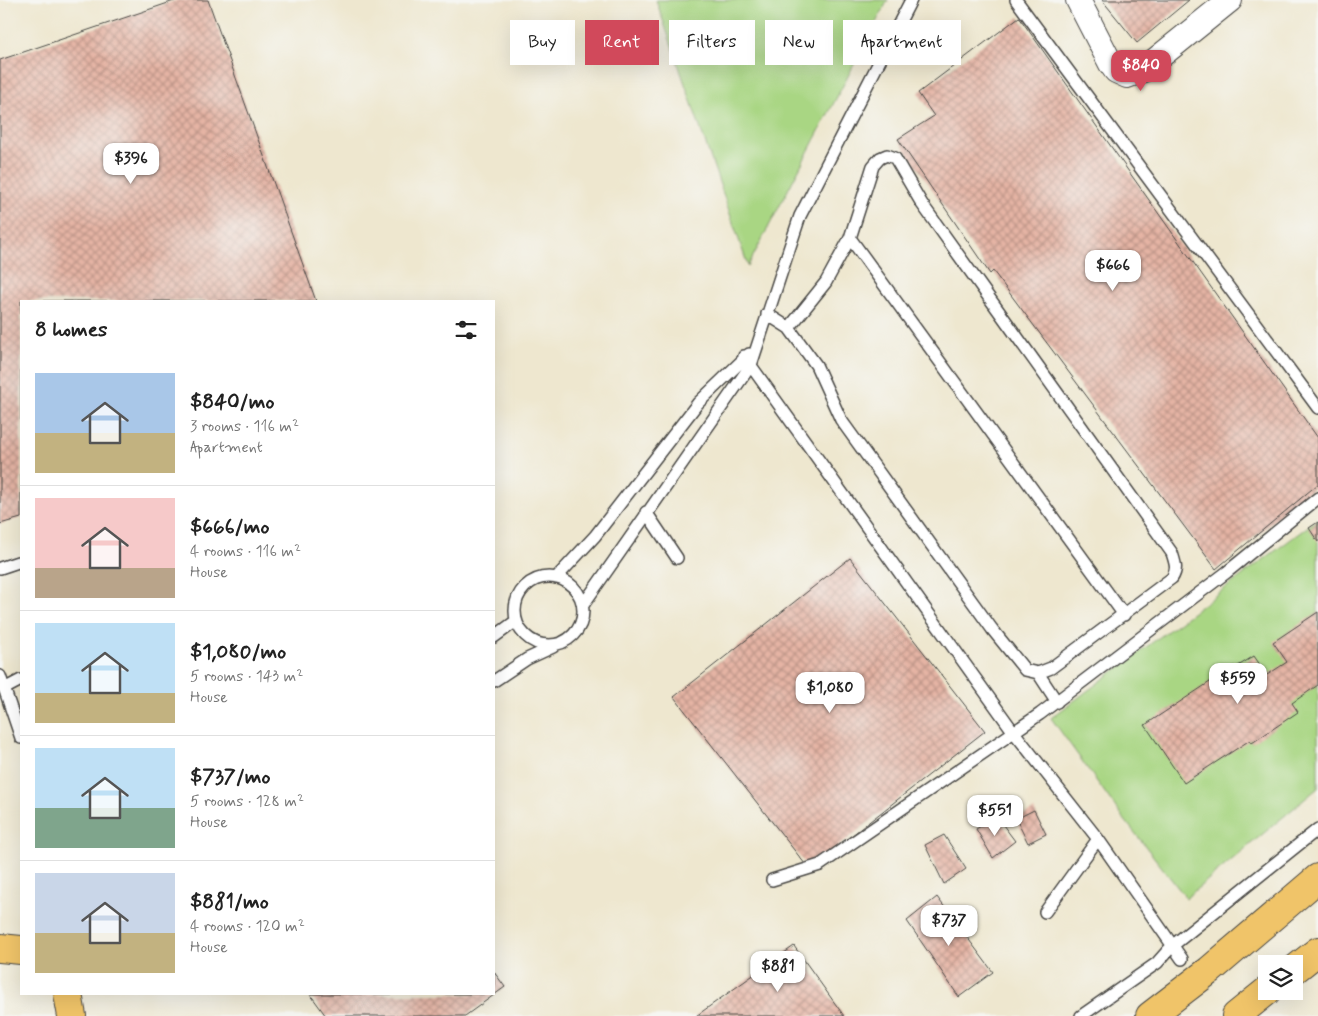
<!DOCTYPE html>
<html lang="en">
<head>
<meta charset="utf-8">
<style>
  body { margin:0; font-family:Mynerve,sans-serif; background:#f2f2f2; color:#222; height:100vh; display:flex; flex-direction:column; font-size:19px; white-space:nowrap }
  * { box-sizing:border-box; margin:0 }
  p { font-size:16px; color:#767676 }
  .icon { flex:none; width:28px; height:28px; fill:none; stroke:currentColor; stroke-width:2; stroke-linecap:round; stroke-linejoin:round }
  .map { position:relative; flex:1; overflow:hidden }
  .panel { position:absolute; left:20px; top:300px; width:475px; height:695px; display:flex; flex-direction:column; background:#fff; border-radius:0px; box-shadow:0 5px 20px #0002 }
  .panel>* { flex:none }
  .guide { position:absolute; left:510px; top:20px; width:475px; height:45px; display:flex; gap:10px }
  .buttons { position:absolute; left:1258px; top:955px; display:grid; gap:10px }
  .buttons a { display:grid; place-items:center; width:45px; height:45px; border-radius:0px; background:#fff; box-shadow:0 5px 20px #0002; font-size:25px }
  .price { position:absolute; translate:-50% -42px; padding:0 11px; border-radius:10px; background:#fff; color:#222; font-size:16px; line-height:32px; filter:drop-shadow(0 1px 2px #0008) }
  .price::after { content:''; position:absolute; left:50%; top:30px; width:15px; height:11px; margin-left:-8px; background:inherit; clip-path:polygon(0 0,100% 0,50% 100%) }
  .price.selected { background:#d1495b; color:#fff }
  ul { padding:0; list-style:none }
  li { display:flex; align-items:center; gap:15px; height:125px; padding:0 15px }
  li+li { border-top:1px solid #e0e0e0 }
  li span { display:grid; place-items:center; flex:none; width:140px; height:100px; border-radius:0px; color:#555 }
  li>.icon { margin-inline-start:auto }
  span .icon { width:60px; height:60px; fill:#fffc; stroke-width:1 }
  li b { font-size:21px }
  h2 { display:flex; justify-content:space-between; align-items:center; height:60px; padding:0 15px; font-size:21px }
  .tag { padding:0 18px; border-radius:0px; background:#fff; box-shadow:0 5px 20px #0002; font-size:18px; line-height:45px }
  .tag.selected { background:#d1495b; color:#fff }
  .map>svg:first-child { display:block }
</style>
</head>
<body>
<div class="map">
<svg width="1318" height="1016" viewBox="0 0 1318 1016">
  <defs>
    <pattern id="building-cross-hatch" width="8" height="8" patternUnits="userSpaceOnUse" patternTransform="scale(1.25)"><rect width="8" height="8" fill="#e5b4a4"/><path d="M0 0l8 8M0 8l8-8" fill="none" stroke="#ba9386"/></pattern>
  </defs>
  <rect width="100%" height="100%" fill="#f6f6f2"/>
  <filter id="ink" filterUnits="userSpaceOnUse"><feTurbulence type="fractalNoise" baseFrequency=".02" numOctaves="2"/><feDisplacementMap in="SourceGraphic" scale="10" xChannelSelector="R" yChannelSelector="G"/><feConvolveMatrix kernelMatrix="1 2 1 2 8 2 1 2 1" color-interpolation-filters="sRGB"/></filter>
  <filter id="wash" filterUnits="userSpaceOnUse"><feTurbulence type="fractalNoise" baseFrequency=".0096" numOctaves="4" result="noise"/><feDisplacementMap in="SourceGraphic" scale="20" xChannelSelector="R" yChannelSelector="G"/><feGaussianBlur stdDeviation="1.12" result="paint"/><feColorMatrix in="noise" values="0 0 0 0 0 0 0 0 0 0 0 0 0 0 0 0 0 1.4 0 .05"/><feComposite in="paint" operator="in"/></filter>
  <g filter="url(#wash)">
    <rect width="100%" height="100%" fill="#eee7cf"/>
    <!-- grass -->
    <path fill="#a9d683" stroke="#6a8057" d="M656,0h232l-140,266z
      M1318,519v269l-132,110 -62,-79 -73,-101z"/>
    <g id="blocks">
      <!-- building -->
      <path fill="url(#building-cross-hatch)" d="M177,0h31l108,301h-295v217l-21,6v-464z
        M1102,0h87l-52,43z
        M1019,17l299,421v46l-102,85 -223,-298 -3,3 -92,-135 36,-23 -16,-23z
        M1318,522v20l-9,-14z
        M850,558l135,173 -176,138 -135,-172z
        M1318,612v73l-26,18 6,9 -46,31 -2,-3 -66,43 -39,-58 89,-59 1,2 19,-12 13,19 20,-13 -14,-20z
        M1034,810l12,24 -18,9 -12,-24z
        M997,817l18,24 -22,17 -17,-29z
        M944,835l22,34 -22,15 -19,-39z
        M937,897l56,75 -34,25 -52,-76z
        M794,946l50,70h-148z
        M494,972l11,15 -40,29h-139l-16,-22h184z"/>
    </g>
  </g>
  <g filter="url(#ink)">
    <use href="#blocks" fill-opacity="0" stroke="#484744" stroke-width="1"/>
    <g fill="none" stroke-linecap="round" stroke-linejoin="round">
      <!-- lane casing -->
      <g stroke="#484744" stroke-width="14">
        <path id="lane" d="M1016,0l302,408
          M850,238l274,377
          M767,314l22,14 27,37 25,55 151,209 33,41 13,3 13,-5 121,-90c6,-9 3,-15 0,-25l-250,-349 -27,-46 -8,-3 -7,3 -7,8 -23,72 -24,44 -37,46
          M744,356l269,375 85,108 84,120
          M646,512l31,46
          M0,568l18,-6
          M515 611a34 34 0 1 1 68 0a34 34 0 1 1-68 0Z
          M556,578l39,-42 103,-133 51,-49
          M583,605l168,-240 49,-149 111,-216
          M494,637l22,-16
          M1038,673l19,29
          M0,676l21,62
          M494,681l33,-22 26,-12
          M4,689l17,-9
          M772,880l48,-15 220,-151 187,-142 91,-74
          M1045,912l53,-73
          M1081,1016l76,-53 15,-17 146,-117"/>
      </g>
      <!-- street casing -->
      <g stroke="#484744" stroke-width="26">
        <path id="street" d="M1078,0l33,64 5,7 11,5 16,-6 87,-70"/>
      </g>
      <!-- primary casing -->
      <g stroke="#484744" stroke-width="30">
        <path id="primary" d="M1294,970l24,-19
          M1150,1016l60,-46 108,-92
          M1236,1016l31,-25"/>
      </g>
      <!-- highway casing -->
      <g stroke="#484744" stroke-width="30">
        <path id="highway" d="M0,948l21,2
          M68,994l4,22"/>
      </g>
      <!-- lane -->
      <use href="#lane" stroke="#fff" stroke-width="11"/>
      <!-- street -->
      <use href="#street" stroke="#fff" stroke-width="24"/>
      <!-- primary -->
      <use href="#primary" stroke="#f0c469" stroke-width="28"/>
      <!-- highway -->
      <use href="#highway" stroke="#f0c469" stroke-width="28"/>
    </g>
  </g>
</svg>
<div class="buttons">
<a><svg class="icon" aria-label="layers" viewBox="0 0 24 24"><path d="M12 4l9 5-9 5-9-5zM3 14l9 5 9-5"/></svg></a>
</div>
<b class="price selected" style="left:1141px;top:92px">$840</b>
<b class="price" style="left:131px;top:185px">$396</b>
<b class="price" style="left:1113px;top:292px">$666</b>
<b class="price" style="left:1238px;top:705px">$559</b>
<b class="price" style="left:830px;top:714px">$1,080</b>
<b class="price" style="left:995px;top:837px">$551</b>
<b class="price" style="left:949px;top:947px">$737</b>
<b class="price" style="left:778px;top:993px">$881</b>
<div class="guide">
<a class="tag">Buy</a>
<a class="tag selected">Rent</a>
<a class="tag">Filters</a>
<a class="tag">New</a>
<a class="tag">Apartment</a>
</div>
<section class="panel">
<h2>8 homes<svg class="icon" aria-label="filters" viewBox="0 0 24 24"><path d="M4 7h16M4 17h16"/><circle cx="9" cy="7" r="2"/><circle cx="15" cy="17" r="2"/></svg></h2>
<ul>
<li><span style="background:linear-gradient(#a9c7e8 60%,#c2b280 0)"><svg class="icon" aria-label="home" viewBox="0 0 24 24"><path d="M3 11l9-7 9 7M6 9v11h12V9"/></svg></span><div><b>$840/mo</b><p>3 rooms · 116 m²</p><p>Apartment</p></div></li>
<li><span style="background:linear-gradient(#f6c9c9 70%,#b9a48a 0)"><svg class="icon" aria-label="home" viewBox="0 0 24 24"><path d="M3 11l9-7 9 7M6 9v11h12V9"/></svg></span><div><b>$666/mo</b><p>4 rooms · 116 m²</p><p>House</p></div></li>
<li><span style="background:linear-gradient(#bfe0f5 70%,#c2b280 0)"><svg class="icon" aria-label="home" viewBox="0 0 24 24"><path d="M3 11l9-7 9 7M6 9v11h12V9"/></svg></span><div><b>$1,080/mo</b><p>5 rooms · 143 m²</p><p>House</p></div></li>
<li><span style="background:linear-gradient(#bfe0f5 60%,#7fa58c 0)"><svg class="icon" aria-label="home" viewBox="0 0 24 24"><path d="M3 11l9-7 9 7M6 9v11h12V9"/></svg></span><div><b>$737/mo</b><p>5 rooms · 128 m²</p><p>House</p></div></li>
<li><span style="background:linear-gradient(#c9d6e8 60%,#c2b280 0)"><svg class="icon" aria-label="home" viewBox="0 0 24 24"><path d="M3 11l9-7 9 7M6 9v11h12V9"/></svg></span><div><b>$881/mo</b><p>4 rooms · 120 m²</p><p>House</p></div></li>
</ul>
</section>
</div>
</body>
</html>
